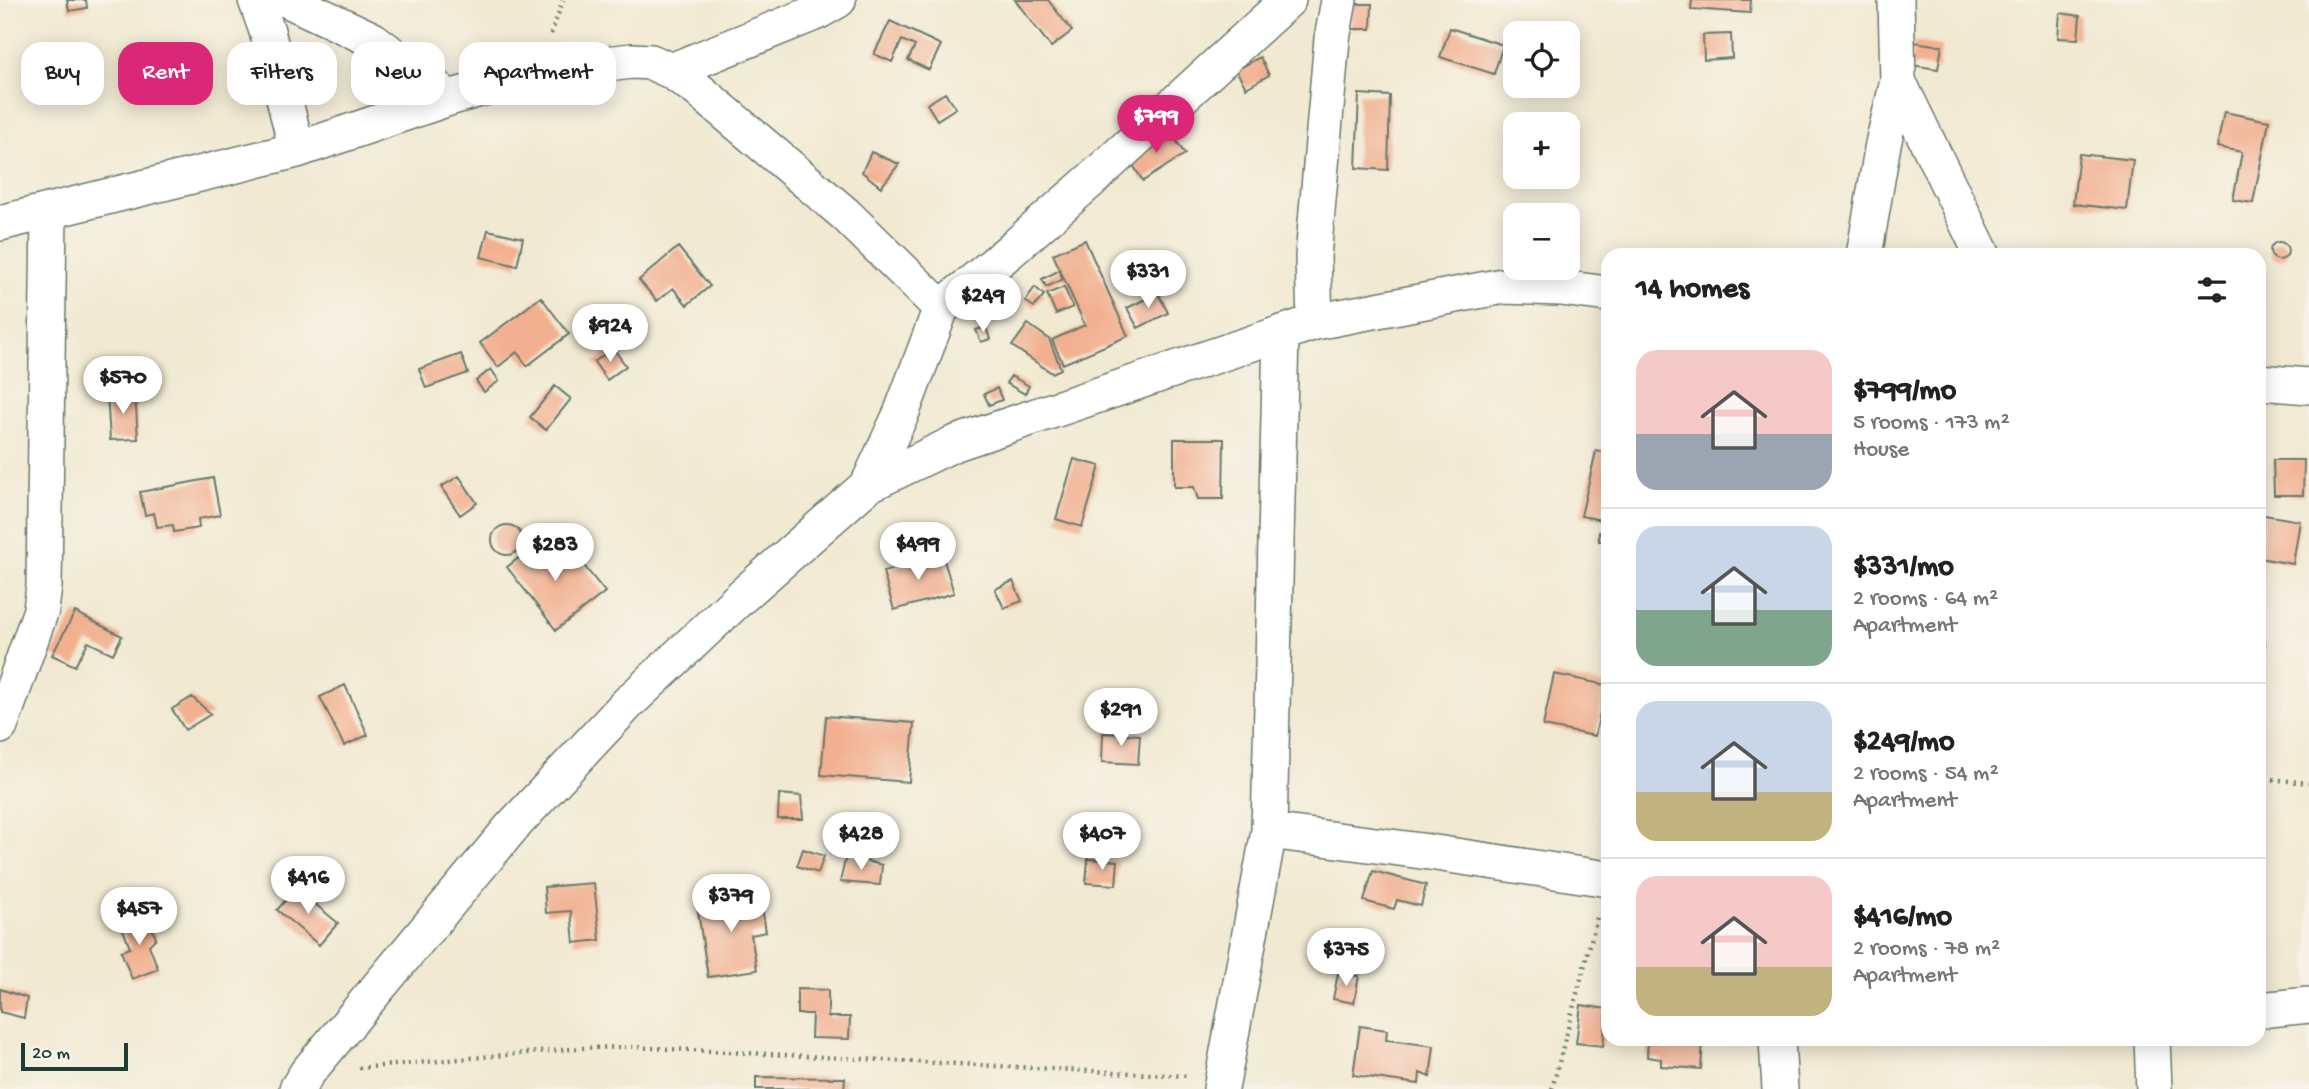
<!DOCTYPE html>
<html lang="en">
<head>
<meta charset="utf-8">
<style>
  body { margin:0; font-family:"Gochi Hand",sans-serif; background:#f6f6f6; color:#222; height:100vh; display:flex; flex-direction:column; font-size:26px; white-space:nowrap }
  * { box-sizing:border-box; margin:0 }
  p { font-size:23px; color:#767676 }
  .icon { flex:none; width:38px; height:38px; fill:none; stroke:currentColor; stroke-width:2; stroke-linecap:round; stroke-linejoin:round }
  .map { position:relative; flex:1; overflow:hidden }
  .drawer { position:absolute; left:1601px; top:248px; width:665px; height:798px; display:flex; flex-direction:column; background:#fff; border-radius:21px; box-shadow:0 4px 18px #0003 }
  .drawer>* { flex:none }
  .guide { position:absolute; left:21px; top:42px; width:665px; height:63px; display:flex; gap:14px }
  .fabs { position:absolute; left:1503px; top:21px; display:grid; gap:14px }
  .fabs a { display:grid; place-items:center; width:77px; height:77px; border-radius:14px; background:#fff; box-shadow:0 4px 18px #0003; font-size:35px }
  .scale { position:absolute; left:21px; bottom:18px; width:107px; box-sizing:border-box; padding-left:7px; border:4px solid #1f3d34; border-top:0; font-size:19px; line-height:24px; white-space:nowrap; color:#1f3d34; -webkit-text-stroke:5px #f7f3e8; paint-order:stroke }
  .price { position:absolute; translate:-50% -60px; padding:0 16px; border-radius:24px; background:#fff; color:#222; font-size:23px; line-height:46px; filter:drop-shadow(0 2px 4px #0008) }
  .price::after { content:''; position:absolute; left:50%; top:42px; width:21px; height:16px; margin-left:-10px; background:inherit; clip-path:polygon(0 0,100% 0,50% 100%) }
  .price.on { background:#db2777; color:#fff }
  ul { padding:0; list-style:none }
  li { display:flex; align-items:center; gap:21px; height:175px; padding:0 35px }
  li+li { border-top:2px solid #e0e0e0 }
  li span { display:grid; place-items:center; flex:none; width:196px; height:140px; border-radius:21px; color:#555 }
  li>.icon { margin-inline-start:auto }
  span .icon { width:84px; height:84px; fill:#fffc; stroke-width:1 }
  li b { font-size:30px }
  h2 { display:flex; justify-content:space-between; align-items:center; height:84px; padding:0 35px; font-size:30px }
  .chip { padding:0 24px; border-radius:21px; background:#fff; box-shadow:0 4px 18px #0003; font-size:24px; line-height:63px }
  .chip.on { background:#db2777; color:#fff }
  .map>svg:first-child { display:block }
</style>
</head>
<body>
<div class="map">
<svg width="2309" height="1089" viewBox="0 0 2309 1089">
  <rect width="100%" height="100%" fill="#f7f3e8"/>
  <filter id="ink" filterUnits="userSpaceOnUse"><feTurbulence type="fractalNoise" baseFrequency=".0143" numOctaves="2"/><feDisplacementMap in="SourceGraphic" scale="14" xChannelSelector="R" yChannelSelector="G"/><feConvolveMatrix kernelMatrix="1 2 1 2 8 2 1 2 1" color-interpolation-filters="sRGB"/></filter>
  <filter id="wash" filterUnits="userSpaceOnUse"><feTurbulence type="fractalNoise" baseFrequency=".00686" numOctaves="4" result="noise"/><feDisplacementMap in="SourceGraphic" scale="28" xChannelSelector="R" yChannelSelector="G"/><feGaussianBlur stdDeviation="1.57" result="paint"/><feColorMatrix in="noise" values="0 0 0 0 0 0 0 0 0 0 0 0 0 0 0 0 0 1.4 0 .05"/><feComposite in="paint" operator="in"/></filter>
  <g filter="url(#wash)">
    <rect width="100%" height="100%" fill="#f1e9d1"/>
    <g id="blocks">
      <!-- building -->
      <path fill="#f2b090" d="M67,0h19l1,8 -18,3z
        M1015,0h33l24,31 -21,16z
        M1692,0h59l-1,13 -59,-4z
        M1350,4h22l-1,25h-21z
        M2060,13l20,3 -2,23 -20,-1z
        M890,21l51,24 -12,25 -21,-10 7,-14 -13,-6 -10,22 -18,-8z
        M1450,28l53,17 -9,29 -54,-17z
        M1731,34l1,24 -28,2 -1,-25z
        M1914,42l28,4 -4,23 -27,-4z
        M1260,57l9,18 -23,13 -10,-18z
        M945,93l11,15 -19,12 -10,-16z
        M1359,94l31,2 -2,74 -32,-2z
        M2224,112l45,9 -16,82 -20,-3 9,-48 -25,-5z
        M1169,130l16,24 -42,27 -15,-24z
        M871,152l28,12 -18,23 -19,-15z
        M2079,154l54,6 -6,50 -54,-6z
        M488,230l35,8 -6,28 -36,-9z
        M1085,240l43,96 -65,28 -11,-24 33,-15 -25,-55 2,10 -16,7 -4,-8 18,-9 -7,-16z
        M2270 251a9 9 0 1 1 18 0a9 9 0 1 1-18 0Z
        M678,247l32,39 -23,19 -14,-17 -16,13 -18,-21z
        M1035,287l9,8 -10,12 -9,-6z
        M1064,287l9,20 -17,7 -9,-20z
        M1158,293l10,20 -30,15 -11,-20z
        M541,297l28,37 -42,32 -10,-14 -19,15 -18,-24z
        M1028,324l21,15 12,30 -9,4 -40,-27z
        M986,327l4,12 -9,3 -5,-12z
        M613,348l13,18 -19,14 -13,-18z
        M461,354l7,19 -42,15 -7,-19z
        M491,369l8,12 -15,11 -8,-11z
        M1011,376l18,10 -4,8 -19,-11z
        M555,386l16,13 -25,31 -16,-13z
        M997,388l5,12 -13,5 -5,-11z
        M135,391l3,48 -28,1 -3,-47z
        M1174,439h50l-1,60h-25l-4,-12h-20z
        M1596,451l12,2v39l-6,28 -21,-4z
        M1074,459l26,7 -18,61 -26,-8z
        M2273,460h31l-1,35h-29z
        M459,476l18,27 -17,12 -19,-28z
        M213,478l7,37 -22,4 1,9 -25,4 -1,-7 -16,2 -3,-14 -9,2 -5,-23z
        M2264,515l36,6 -7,43 -34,-6z
        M492 540a15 15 0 1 1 30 0a15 15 0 1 1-30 0Z
        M1599,532h9v9h-9z
        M547,536l25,32 9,-6 24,30 -49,38 -49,-63z
        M942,554l12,39 -60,17 -11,-38z
        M1013,581l9,20 -18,7 -9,-19z
        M75,612l47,24 -9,18 -25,-12 -13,24 -23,-11z
        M2259,642l6,1 -4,24h-2z
        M1554,674l52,11 -11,51 -52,-10z
        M345,685l23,50 -24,11 -24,-49z
        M192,697l19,17 -26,16 -13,-21z
        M826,716l88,7 -5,59 -88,-7z
        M1103,733l37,2 -2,29 -36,-2z
        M779,794l22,2 2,23h-25z
        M803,849l21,7 -6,17 -21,-7z
        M846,856l36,9 -2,20 -40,-3z
        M1088,859l30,2 -2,24 -30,-2z
        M1373,871l53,14 -5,21 -24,-6 -3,9 -30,-8z
        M594,883l6,57 -26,3 -3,-32 -25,2 -2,-26z
        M296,888l42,35 -19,22 -42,-35z
        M760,895l6,37 -15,3 6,35 -49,7 -11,-72z
        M146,914l10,24 -7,7 9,24 -26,10 -11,-28 9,-3 -9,-24z
        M1338,973l21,3 -5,27 -21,-4z
        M0,989l27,9 -3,20 -24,-6z
        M797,989l31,1v27h22l-1,22 -38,-1 1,-24h-15z
        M1581,1005l26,4 -4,37 -27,-3z
        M1360,1026l27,4 -1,10 48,6 -4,31 -10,-4 -1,11 -66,-9z
        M1648,1040h55l-2,29 -40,-3v-7l-14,-2z
        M756,1077l89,1 -1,11h-88z"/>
    </g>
  </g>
  <g filter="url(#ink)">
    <use href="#blocks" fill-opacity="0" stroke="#68796b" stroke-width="2"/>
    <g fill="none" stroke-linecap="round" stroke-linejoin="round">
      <!-- minor casing -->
      <g stroke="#68796b" stroke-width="38">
        <path id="minor" d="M256,0l11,31 30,119
          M288,0l85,40 76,58
          M671,71l146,-59 21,-12
          M1898,81l85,175
          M0,223l297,-73 152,-52 90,-26 93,-11 19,1 20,9 25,17 149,126 96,94
          M1864,256l19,-112 15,-63 -2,-81
          M1315,322l-2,-65 19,-218 7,-39
          M2259,382l50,4
          M868,485l33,-71 40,-106 69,-57 80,-70 198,-181
          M0,726l41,-116 3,-24 5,-374
          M1269,831l160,21 179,27
          M2259,1010l50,-5
          M1777,1040l3,49
          M2152,1040l2,49
          M297,1089l10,-16 204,-245 116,-124 115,-108 126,-111 85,-41 362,-122 188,-36 58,2 47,6
          M1221,1089l48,-258 12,-498"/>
      </g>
      <!-- path -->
      <path stroke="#68796b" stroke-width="4.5" stroke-dasharray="2 5" stroke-linecap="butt" d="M551,34l12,-34
        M2259,778l50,5
        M359,1068l224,-20 49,-1 556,29
        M1552,1089l46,-175"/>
      <!-- minor -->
      <use href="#minor" stroke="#fff" stroke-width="35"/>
    </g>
  </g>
</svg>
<div class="fabs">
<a><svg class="icon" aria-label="locate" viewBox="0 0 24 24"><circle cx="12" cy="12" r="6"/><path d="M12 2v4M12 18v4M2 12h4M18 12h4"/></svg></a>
<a>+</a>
<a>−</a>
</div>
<div class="scale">20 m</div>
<b class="price on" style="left:1156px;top:155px">$799</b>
<b class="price" style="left:1148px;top:310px">$331</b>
<b class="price" style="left:983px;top:334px">$249</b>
<b class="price" style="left:610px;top:364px">$924</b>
<b class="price" style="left:123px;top:416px">$570</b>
<b class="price" style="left:918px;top:582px">$499</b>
<b class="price" style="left:555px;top:583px">$283</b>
<b class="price" style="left:1121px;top:748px">$291</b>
<b class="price" style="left:861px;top:872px">$428</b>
<b class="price" style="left:1102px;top:872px">$407</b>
<b class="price" style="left:308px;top:916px">$416</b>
<b class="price" style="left:731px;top:934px">$379</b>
<b class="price" style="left:139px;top:947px">$457</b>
<b class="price" style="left:1346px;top:988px">$375</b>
<div class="guide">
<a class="chip">Buy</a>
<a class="chip on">Rent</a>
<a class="chip">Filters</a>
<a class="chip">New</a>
<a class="chip">Apartment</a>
</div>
<section class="drawer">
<h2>14 homes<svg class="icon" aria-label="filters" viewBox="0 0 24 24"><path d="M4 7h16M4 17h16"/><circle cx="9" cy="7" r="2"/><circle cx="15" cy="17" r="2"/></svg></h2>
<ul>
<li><span style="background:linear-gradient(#f6c9c9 60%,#9aa5b1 0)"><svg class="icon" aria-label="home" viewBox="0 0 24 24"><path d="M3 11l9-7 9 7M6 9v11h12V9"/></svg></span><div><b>$799/mo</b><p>5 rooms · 173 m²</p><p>House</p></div></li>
<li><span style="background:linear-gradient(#c9d6e8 60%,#7fa58c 0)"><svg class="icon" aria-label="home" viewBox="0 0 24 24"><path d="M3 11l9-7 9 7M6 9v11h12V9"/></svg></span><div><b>$331/mo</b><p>2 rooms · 64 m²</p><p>Apartment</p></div></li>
<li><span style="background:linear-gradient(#c9d6e8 65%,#c2b280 0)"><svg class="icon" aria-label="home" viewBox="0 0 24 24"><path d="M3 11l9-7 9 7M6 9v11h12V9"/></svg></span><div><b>$249/mo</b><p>2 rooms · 54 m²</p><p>Apartment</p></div></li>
<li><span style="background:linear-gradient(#f6c9c9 65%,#c2b280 0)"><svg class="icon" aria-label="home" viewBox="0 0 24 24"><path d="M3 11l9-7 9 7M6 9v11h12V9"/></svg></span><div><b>$416/mo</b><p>2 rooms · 78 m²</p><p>Apartment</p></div></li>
</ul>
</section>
</div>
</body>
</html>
